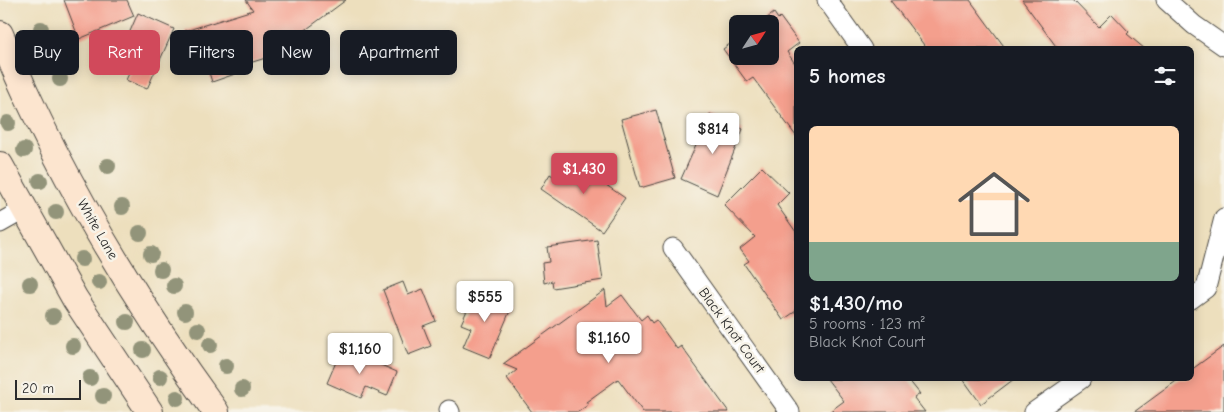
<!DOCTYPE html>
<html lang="en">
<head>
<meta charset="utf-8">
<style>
  body { margin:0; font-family:"Comic Neue",sans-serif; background:#242831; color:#f1f3f6; height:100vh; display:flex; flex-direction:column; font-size:19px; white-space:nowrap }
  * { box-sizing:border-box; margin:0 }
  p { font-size:16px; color:#9ea1a6 }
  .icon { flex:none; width:28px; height:28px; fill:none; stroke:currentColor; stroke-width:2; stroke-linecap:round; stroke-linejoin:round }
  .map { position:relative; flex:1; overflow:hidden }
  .drawer { position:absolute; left:794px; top:46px; width:400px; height:335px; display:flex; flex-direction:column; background:#171b24; border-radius:8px; box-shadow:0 2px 12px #0003 }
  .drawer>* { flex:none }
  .banner { position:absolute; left:15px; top:30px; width:475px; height:45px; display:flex; gap:10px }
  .needle { width:32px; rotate:54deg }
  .tools { position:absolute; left:729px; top:15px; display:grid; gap:10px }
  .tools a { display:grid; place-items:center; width:50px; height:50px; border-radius:8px; background:#171b24; box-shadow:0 2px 12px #0003; font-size:25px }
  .scale { position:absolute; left:15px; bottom:12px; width:66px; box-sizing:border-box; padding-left:5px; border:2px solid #2b2b2b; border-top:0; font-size:14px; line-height:18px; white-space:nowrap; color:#2b2b2b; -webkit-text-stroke:4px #f7f3e8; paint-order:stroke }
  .price { position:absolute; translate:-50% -42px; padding:0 11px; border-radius:5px; background:#fff; color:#222; font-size:16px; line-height:32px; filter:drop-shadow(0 1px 2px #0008) }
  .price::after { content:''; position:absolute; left:50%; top:30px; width:15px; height:11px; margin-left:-8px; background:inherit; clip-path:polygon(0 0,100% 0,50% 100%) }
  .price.current { background:#d1495b; color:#fff }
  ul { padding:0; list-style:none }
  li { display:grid; align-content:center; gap:10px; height:265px; padding:0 15px }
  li+li { border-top:1px solid #363941 }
  li span { display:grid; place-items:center; height:155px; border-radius:8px; color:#555 }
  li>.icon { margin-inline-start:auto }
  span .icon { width:90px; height:90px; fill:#fffc; stroke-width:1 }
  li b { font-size:21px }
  h2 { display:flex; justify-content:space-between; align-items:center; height:60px; padding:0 15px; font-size:21px }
  .chip { padding:0 18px; border-radius:8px; background:#171b24; box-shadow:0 2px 12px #0003; font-size:18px; line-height:45px }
  .chip.current { background:#d1495b; color:#fff }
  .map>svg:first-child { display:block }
</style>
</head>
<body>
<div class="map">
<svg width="1224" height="412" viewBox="0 0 1224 412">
  <rect width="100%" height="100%" fill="#f7f3e8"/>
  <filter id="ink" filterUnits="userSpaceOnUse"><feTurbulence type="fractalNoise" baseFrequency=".02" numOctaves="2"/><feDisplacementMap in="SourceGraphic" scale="10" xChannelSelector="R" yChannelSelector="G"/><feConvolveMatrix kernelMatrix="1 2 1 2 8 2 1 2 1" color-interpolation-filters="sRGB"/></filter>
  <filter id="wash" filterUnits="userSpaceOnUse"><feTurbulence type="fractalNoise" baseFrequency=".0096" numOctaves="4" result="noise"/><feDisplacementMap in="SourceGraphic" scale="20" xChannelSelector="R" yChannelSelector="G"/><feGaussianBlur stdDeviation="1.12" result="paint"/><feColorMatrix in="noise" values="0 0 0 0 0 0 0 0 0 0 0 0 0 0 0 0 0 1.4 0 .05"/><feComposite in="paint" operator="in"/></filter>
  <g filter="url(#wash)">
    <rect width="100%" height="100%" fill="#eddfbd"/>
    <g id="blocks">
      <!-- building -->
      <path fill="#f49f8d" d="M64,0h63l7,16 -55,23z
        M246,0h100l-77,57 -36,11 2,6 -23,8 -8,-25 -9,3 -10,-29 68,-21z
        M890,0h80l36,49h-79z
        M1022,0h51l26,27 13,-13 17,18 -2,2 18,15h-87z
        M138,13l36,16 -27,60 -21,-9 5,-11 -3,-1 4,-11 -11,-5z
        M774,13l4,6 2,-2 19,26 -12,9 9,13v71l-43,-58 -6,4 -24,-33 15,-11v18h32v-32h-11z
        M656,110l19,68 -35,10 -19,-69z
        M710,114l33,15 -26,66 -36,-16z
        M571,161l54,37 -23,33 -61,-42 9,-15 6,4z
        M762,167l27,26 -12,12 19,27v79l-13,9 -39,-56 5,-3 -9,-12 15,-12 -31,-32z
        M597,240l6,40 -50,8 -1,-7 -8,2 -2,-20 7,-1 -2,-15z
        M403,282l5,13 15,-6 13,32 -13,5 8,20 -23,9 -25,-65z
        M476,290l36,16 -22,52 -27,-11 8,-19 -10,-4z
        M605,290l2,16 15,-11 19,25 6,-5 5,8 4,-3 21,29 4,-3 48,66h-86l-25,-33 -32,23 2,3 -10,7h-46l-25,-34 10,-8 -14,-6z
        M1224,346v66h-90l45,-33h12v-9z
        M342,348l55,24 -10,24 -21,-9 -5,11 -34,-15z
        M827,379h81l12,15 -6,4 11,14h-96l15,-11z
        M963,379h51l-33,25z"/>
    </g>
  </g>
  <g filter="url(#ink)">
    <use href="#blocks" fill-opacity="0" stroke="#484641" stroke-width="1"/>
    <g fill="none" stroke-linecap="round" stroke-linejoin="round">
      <!-- minor casing -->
      <g stroke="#484641" stroke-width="21">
        <path id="minor" d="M827,0l35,49
          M1166,0l28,25 30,21
          M0,223l23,-13
          M673,248l117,164
          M1191,299l15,-11 18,-70
          M449,410l1,2
          M1034,412l47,-33"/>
      </g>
      <!-- secondary casing -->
      <g stroke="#484641" stroke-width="28">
        <path id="secondary" d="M0,34c55,134 131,261 216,378
          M0,165l75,134 75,113"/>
      </g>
      <!-- minor -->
      <use href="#minor" stroke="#fff" stroke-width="19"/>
      <!-- secondary -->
      <use href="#secondary" stroke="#fce5cf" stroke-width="26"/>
    </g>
    <!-- trees -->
    <g fill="#92947a">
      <circle cx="41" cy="29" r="8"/>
      <circle cx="53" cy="55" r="8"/>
      <circle cx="60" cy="79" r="8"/>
      <circle cx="8" cy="123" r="8"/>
      <circle cx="24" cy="150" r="8"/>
      <circle cx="108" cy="166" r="8"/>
      <circle cx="40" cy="181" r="8"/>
      <circle cx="122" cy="207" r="8"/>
      <circle cx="56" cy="212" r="8"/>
      <circle cx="140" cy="233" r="8"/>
      <circle cx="151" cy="254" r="8"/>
      <circle cx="82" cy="259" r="8"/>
      <circle cx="161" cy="270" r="8"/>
      <circle cx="99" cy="282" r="8"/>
      <circle cx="30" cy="284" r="8"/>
      <circle cx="174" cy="286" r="8"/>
      <circle cx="185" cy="312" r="8"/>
      <circle cx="53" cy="316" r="8"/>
      <circle cx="127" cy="322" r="8"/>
      <circle cx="198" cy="330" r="8"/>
      <circle cx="210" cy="345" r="8"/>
      <circle cx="73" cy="346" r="8"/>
      <circle cx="143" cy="350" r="8"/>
      <circle cx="226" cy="366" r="8"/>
      <circle cx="160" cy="377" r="8"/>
      <circle cx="90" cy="378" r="8"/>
      <circle cx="242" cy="389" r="8"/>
      <circle cx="103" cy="396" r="8"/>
      <circle cx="177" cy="398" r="8"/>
    </g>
  </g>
  <g text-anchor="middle" stroke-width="5" stroke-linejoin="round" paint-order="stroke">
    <!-- street labels -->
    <g font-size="14" fill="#2b2b2b" stroke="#f7f3e8">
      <text transform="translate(98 229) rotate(60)" y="5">White Lane</text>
      <text transform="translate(732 330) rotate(54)" y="5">Black Knot Court</text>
    </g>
  </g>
</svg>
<div class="tools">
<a><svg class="needle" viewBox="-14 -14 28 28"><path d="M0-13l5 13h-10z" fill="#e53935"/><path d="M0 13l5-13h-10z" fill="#9ea1a6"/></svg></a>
</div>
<div class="scale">20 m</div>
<b class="price" style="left:713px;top:155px">$814</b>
<b class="price current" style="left:584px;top:195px">$1,430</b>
<b class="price" style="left:485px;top:323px">$555</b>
<b class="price" style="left:609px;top:364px">$1,160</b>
<b class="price" style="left:360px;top:375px">$1,160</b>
<div class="banner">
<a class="chip">Buy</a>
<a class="chip current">Rent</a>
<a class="chip">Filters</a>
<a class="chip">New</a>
<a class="chip">Apartment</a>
</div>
<section class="drawer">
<h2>5 homes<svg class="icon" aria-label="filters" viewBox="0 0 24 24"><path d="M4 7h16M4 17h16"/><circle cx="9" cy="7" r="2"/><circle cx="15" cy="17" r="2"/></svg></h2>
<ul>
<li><span style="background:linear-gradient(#ffd9b3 75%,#7fa58c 0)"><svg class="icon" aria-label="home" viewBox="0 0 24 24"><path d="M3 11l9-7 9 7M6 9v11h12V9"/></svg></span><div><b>$1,430/mo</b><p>5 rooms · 123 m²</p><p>Black Knot Court</p></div></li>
</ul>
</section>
</div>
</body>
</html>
